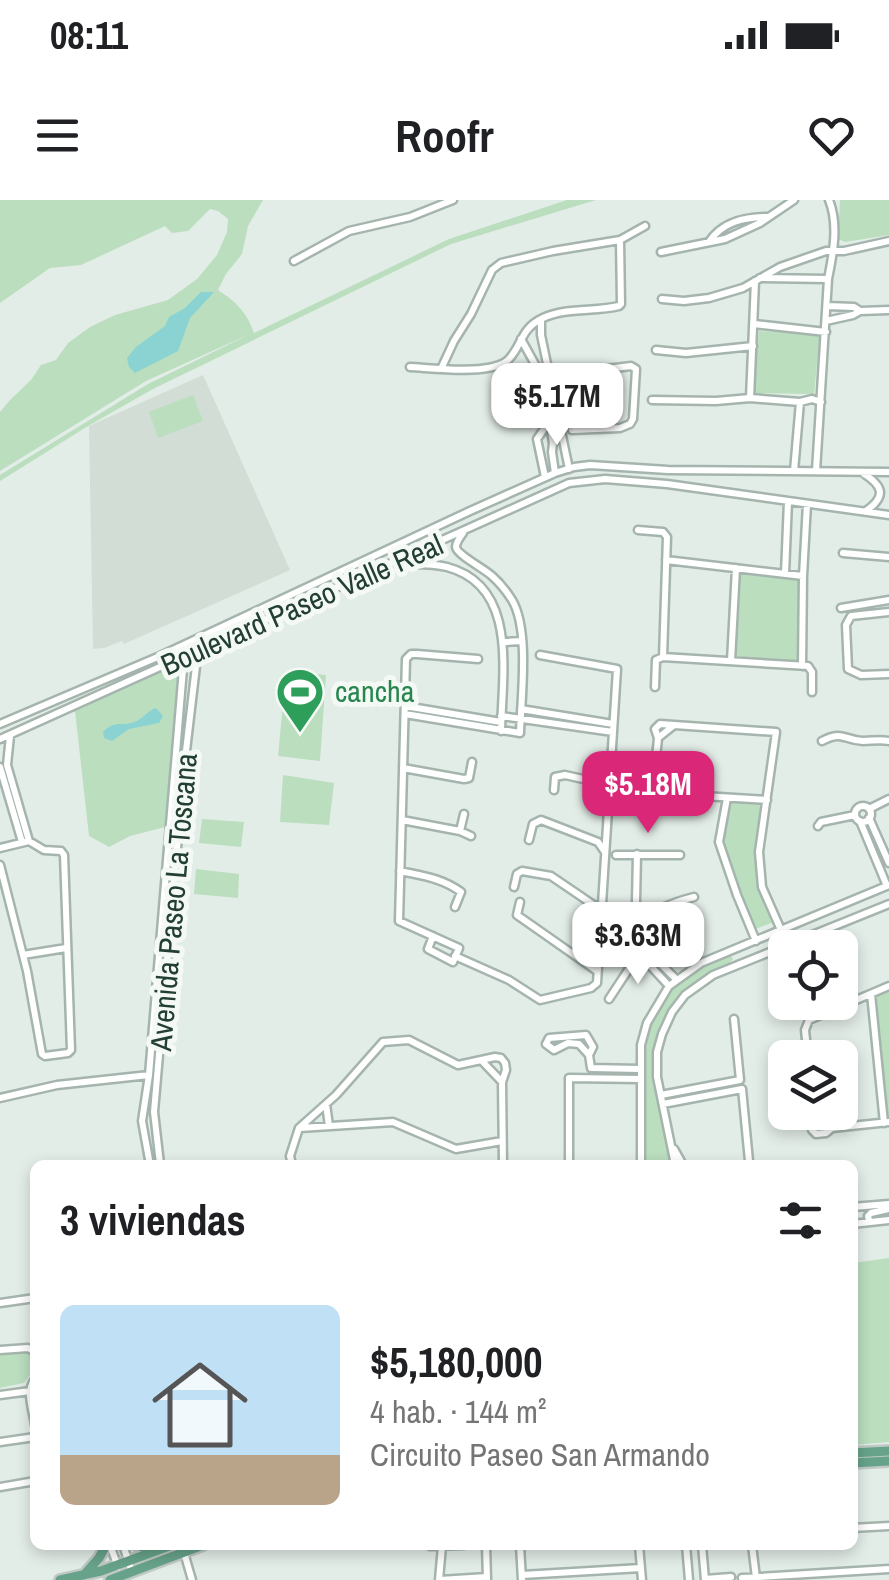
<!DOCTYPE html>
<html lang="es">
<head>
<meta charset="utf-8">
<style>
  body { margin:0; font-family:"Archivo Narrow",sans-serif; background:#f2f2f2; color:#202124; height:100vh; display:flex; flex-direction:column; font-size:38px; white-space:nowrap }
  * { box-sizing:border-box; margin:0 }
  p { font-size:32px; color:#757577 }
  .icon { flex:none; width:55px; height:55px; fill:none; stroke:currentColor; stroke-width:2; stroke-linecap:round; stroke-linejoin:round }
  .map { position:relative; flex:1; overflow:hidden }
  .side { position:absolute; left:30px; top:960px; width:828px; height:390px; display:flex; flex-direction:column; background:#fff; border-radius:15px; box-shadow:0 5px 15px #0003 }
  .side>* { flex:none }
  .fabs { position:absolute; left:768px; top:730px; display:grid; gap:20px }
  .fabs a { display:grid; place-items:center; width:90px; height:90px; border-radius:15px; background:#fff; box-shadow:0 5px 15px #0003; font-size:50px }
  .price { position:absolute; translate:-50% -85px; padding:0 22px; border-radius:20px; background:#fff; color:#222; font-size:32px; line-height:65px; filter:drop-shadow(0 2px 5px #0008) }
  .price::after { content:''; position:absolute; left:50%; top:60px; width:30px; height:22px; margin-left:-15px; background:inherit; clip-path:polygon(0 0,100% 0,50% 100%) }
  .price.active { background:#db2777; color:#fff }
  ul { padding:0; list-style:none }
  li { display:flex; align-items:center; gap:30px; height:250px; padding:0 30px }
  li+li { border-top:2px solid #e0e0e0 }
  li span { display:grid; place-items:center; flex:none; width:280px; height:200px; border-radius:15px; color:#555 }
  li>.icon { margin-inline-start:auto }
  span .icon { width:120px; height:120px; fill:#fffc; stroke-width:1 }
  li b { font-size:42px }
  h2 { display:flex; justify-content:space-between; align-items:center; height:120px; padding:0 30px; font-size:42px }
  .status { display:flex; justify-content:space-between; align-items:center; height:70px; padding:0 50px; background:#fff; direction:ltr }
  .status svg { height:28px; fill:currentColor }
  header { display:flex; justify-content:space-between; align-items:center; height:130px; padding:0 30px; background:#fff; font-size:45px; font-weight:700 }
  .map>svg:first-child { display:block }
</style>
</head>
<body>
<div class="status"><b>08:11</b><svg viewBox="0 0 49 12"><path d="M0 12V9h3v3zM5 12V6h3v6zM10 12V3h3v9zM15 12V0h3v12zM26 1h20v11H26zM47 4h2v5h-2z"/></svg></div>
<header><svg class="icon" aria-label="menu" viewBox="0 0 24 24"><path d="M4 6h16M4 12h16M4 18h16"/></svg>Roofr<svg class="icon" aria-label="heart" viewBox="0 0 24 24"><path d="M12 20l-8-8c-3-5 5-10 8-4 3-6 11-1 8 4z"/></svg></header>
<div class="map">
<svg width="889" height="1380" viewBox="0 0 889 1380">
  <rect width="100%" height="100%" fill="#e3ede7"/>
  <!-- built -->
  <path fill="#d1ddd5" d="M203,175l87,195 -166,74 -2,-3 -18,7 -11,1 -4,-223z"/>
  <!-- green -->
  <path fill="#bbdebf" d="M0,0h263l-15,26 -6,28 -16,20 -8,16c18,12 29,22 36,43l195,-94 118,-39h29l-145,44 -298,145 -65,37 -88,55v-6l148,-91 102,-50 -104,47 -146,90v-59l10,-12 21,-20 10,-15 15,-5 12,-17 22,-16 25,-12 53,-15 29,-21 20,-24 10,-23 1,-13 -10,-8 -8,-2 -22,22 -16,2 -7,-7 -84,39 -31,3 -50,35z
    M840,0h49v35l-44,7 -7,-3z
    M759,131l61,3 -6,60 -61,-1z
    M193,195l10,26 -45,17 -9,-26z
    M737,373l63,5 -3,84 -63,-4z
    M171,466l9,5 -15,156 -35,9 -21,11 -20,-11 -14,-125z
    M286,472l40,3 -6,86 -42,-5z
    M283,575l51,8 -5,42 -49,-3z
    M730,602l31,1 -7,49 5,36 15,34 -19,7 -33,-85z
    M202,619l42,3 -3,25 -42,-4z
    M196,669l43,5 -1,24 -44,-4z
    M730,755l3,4 -3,4c-12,7 -24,11 -35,19 -65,48 -37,117 -24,183h-26c-1,-70 -18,-158 56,-198 9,-5 19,-8 29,-12z
    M889,790v128l-2,1 -11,-123z
    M889,1058v184l-36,3v-182z
    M26,1150l9,6v18h-4l-7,9 -24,5v-35z"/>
  <!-- water -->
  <path fill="#8ad3d2" d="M201,92h13l-24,26 -12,33 -43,22 -6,-6 -2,-9 9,-11 29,-21 4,-9 16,-9z
    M156,508l7,8 -4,7 -30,6 -17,12 -8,-3 -1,-6c13,-13 17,-5 32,-10 9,-4 12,-11 21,-14z"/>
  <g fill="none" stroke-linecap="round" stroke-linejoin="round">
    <!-- minor casing -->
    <g stroke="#a5b5ad" stroke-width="11">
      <path id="minor" d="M709,42c13,-20 35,-25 59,-25
        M661,52l64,-13 35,-16 34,-23
        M294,61l55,-30 61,-14 43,-17
        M760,78l68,1
        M662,99l22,2 25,-3 34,-10 37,-21 46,-16h18l45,-10
        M827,106l27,1 6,4
        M541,120v15l28,134
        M826,121l27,-6 7,-4 29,-1
        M754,124l72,8
        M521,139l21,38 11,66 -1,9 3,21
        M656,150l30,3 67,-7
        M410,167c23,1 83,9 99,-8 14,-15 11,-30 34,-41 23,-11 52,-6 76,-12l2,-2 -1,-64
        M441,169l13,-28 17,-27 21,-44 9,-7 52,-12 67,-11 25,-14
        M542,177l89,-11 5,3 -3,50 -3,5 -10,4 -48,2
        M750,198l5,-117
        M652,200l64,1 34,-3 50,4 12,-3 9,3
        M794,271l6,-69
        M816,271l12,-192c5,-25 11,-54 1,-79
        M863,273c20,13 24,23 3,38
        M545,277l-8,-38 14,-20
        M638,330l25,2 4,5 -4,120 -7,3 -1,27
        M843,353l46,4
        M666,360l137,16
        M400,364c16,0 32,-1 47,3 72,19 55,107 54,164
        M785,374l3,-73
        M841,408l48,-8
        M889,412l-38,4 -5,9 2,44 13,6 28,-1
        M503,442l19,-1
        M663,457l145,9 4,6v20
        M731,461l5,-93
        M802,466l1,-90 4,-72
        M405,506l96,16
        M521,509l92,15
        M405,514l115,19c1,-35 10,-103 -8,-133 -5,-8 -12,-17 -20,-24 -7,-7 -35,-21 -36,-29 0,-5 4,-10 7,-14
        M501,516l112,16
        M0,524l160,-68 310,-145 85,-38 19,-6 16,-2 78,5 221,2
        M10,536l-3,29 22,76
        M658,538l-3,-9 5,-5 116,8 -17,120 3,35 19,43
        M0,539l569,-256 36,-4 62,5 222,31
        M822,541c21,-11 21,-1 41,0 9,0 17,-2 26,0
        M0,567l22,75
        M403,568l61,11 5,-1 3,-16
        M656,572l-4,18 9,9 7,-1 3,-4 96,6
        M554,590l1,-13 10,-2 45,10
        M671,594c-22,-22 -15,-28 -13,-56l15,-12
        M727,598l-8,44 18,53 19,46
        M855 614a8 8 0 1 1 16 0a8 8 0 1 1-16 0Z
        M869,609l20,-10
        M869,618l20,45
        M402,620l58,11 11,5
        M860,621l27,65
        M818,626l3,-4 34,-7
        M460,631l4,-17
        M529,640l4,-16 8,-4 57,22 7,10
        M0,648l29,-7 15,9 17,1 3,4 7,195 -3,3 -23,3 -3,-2 -15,-83 -27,-106
        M637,654l-2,95 34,37
        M616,655h64
        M400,671c23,5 42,7 61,21l-6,15
        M514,687l3,-13 5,-3 29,5 50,34
        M520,702l-3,13 80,56
        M635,729c16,-18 35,-26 59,-32
        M433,736l-5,13 25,13 6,-14 -60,-27 7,-262 5,-5h6l61,5
        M634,738l42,41
        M23,755l43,-7
        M455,756l54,24 31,20 51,-12 6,-5 20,-314 -77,-14
        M871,794l13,129
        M609,799l29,-44
        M546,844l3,-6 37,-3 7,12 -4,8 2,13 49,1
        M546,844l8,6 14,-7 11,1 10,11
        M808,858l-3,-28 4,-10 80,-34
        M482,861l20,21
        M661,895l79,-15 -6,-61
        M0,898l57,-13 92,-10
        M326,904l3,22
        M663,904l79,-15 7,72
        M813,912l-1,18 4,4 10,-1 6,-5 57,-6
        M813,916l19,12
        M300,928l93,-6 63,27 46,-8
        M674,949l9,16
        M160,963l-10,2 -8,-44 7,-46 36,-430
        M160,964l-6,-52 30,-344 14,-119
        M292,965l-2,-9 9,-28 37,-33 47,-53 26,-2 49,25 37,-8 6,1 4,5 1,7 -4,12 1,83
        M569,965v-87l71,1
        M641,965v-120l6,-22 22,-37 32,-23 188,-78
        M675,965l-18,-88v-25l5,-18 10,-22 13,-17 28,-20 176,-71
        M852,1007l37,-3
        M869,1021l-1,-5 3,-3 18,-4
        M852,1024l37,-4
        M0,1103l35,-5
        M0,1150l28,-2 7,4
        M35,1179c-10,12 -2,31 0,46
        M0,1195l30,-4
        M0,1242l35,-5
        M0,1287l35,-6
        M852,1328l37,-2
        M110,1345l8,22
        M123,1345l9,27
        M185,1345l-2,4 9,31
        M486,1345l1,34
        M520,1345l2,35
        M639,1345l3,35
        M686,1345l3,35
        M702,1345l3,35
        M752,1345l4,33
        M430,1346l34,-1
        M522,1375l119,-7
        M742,1378l147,-9
        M705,1379l26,-2
        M439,1380l3,-34
        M440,1380l47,-3"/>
    </g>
    <!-- major casing -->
    <g stroke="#c1c9c6" stroke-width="14">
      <path id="major" d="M852,1253l37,-2
        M852,1263l37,-2
        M136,1345l17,5
        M84,1375l15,-17 7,-13
        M60,1380l41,-9 71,-26
        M110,1380l93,-35"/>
    </g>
    <!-- minor -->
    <use href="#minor" stroke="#fff" stroke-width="6"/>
    <!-- major -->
    <use href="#major" stroke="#67a38a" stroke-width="9"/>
  </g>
  <!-- icons -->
  <defs>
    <g id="stadium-pin" transform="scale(2.5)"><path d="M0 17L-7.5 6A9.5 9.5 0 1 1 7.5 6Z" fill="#2e9e5b" stroke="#f4f9f5"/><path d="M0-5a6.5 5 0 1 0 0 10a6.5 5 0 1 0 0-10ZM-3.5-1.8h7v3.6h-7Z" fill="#fff"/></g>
  </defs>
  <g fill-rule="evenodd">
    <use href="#stadium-pin" x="300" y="492"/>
  </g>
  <g text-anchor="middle" stroke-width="10" stroke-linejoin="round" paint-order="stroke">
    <!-- street labels -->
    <g font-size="30" fill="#223f32" stroke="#f4f9f5">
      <text transform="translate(302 405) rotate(-24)" y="10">Boulevard Paseo Valle Real</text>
      <text transform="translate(174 702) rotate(-85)" y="10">Avenida Paseo La Toscana</text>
    </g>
    <!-- leisure labels -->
    <g font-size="30" fill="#27864d" stroke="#f4f9f5" text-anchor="start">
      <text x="335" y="502">cancha</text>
    </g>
  </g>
</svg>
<div class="fabs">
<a><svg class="icon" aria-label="locate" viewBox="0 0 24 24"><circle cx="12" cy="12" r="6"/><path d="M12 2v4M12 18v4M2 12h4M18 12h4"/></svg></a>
<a><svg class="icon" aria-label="layers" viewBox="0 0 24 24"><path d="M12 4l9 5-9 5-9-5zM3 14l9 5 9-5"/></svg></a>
</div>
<b class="price" style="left:557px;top:248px">$5.17M</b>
<b class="price active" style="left:648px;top:636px">$5.18M</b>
<b class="price" style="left:638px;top:787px">$3.63M</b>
<section class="side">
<h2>3 viviendas<svg class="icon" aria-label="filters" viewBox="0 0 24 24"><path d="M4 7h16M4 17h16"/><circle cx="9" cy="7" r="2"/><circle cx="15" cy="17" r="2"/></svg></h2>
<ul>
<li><span style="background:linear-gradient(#bfe0f5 75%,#b9a48a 0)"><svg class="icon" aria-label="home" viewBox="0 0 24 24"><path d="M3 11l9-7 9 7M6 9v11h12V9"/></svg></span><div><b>$5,180,000</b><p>4 hab. · 144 m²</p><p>Circuito Paseo San Armando</p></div></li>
</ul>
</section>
</div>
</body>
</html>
